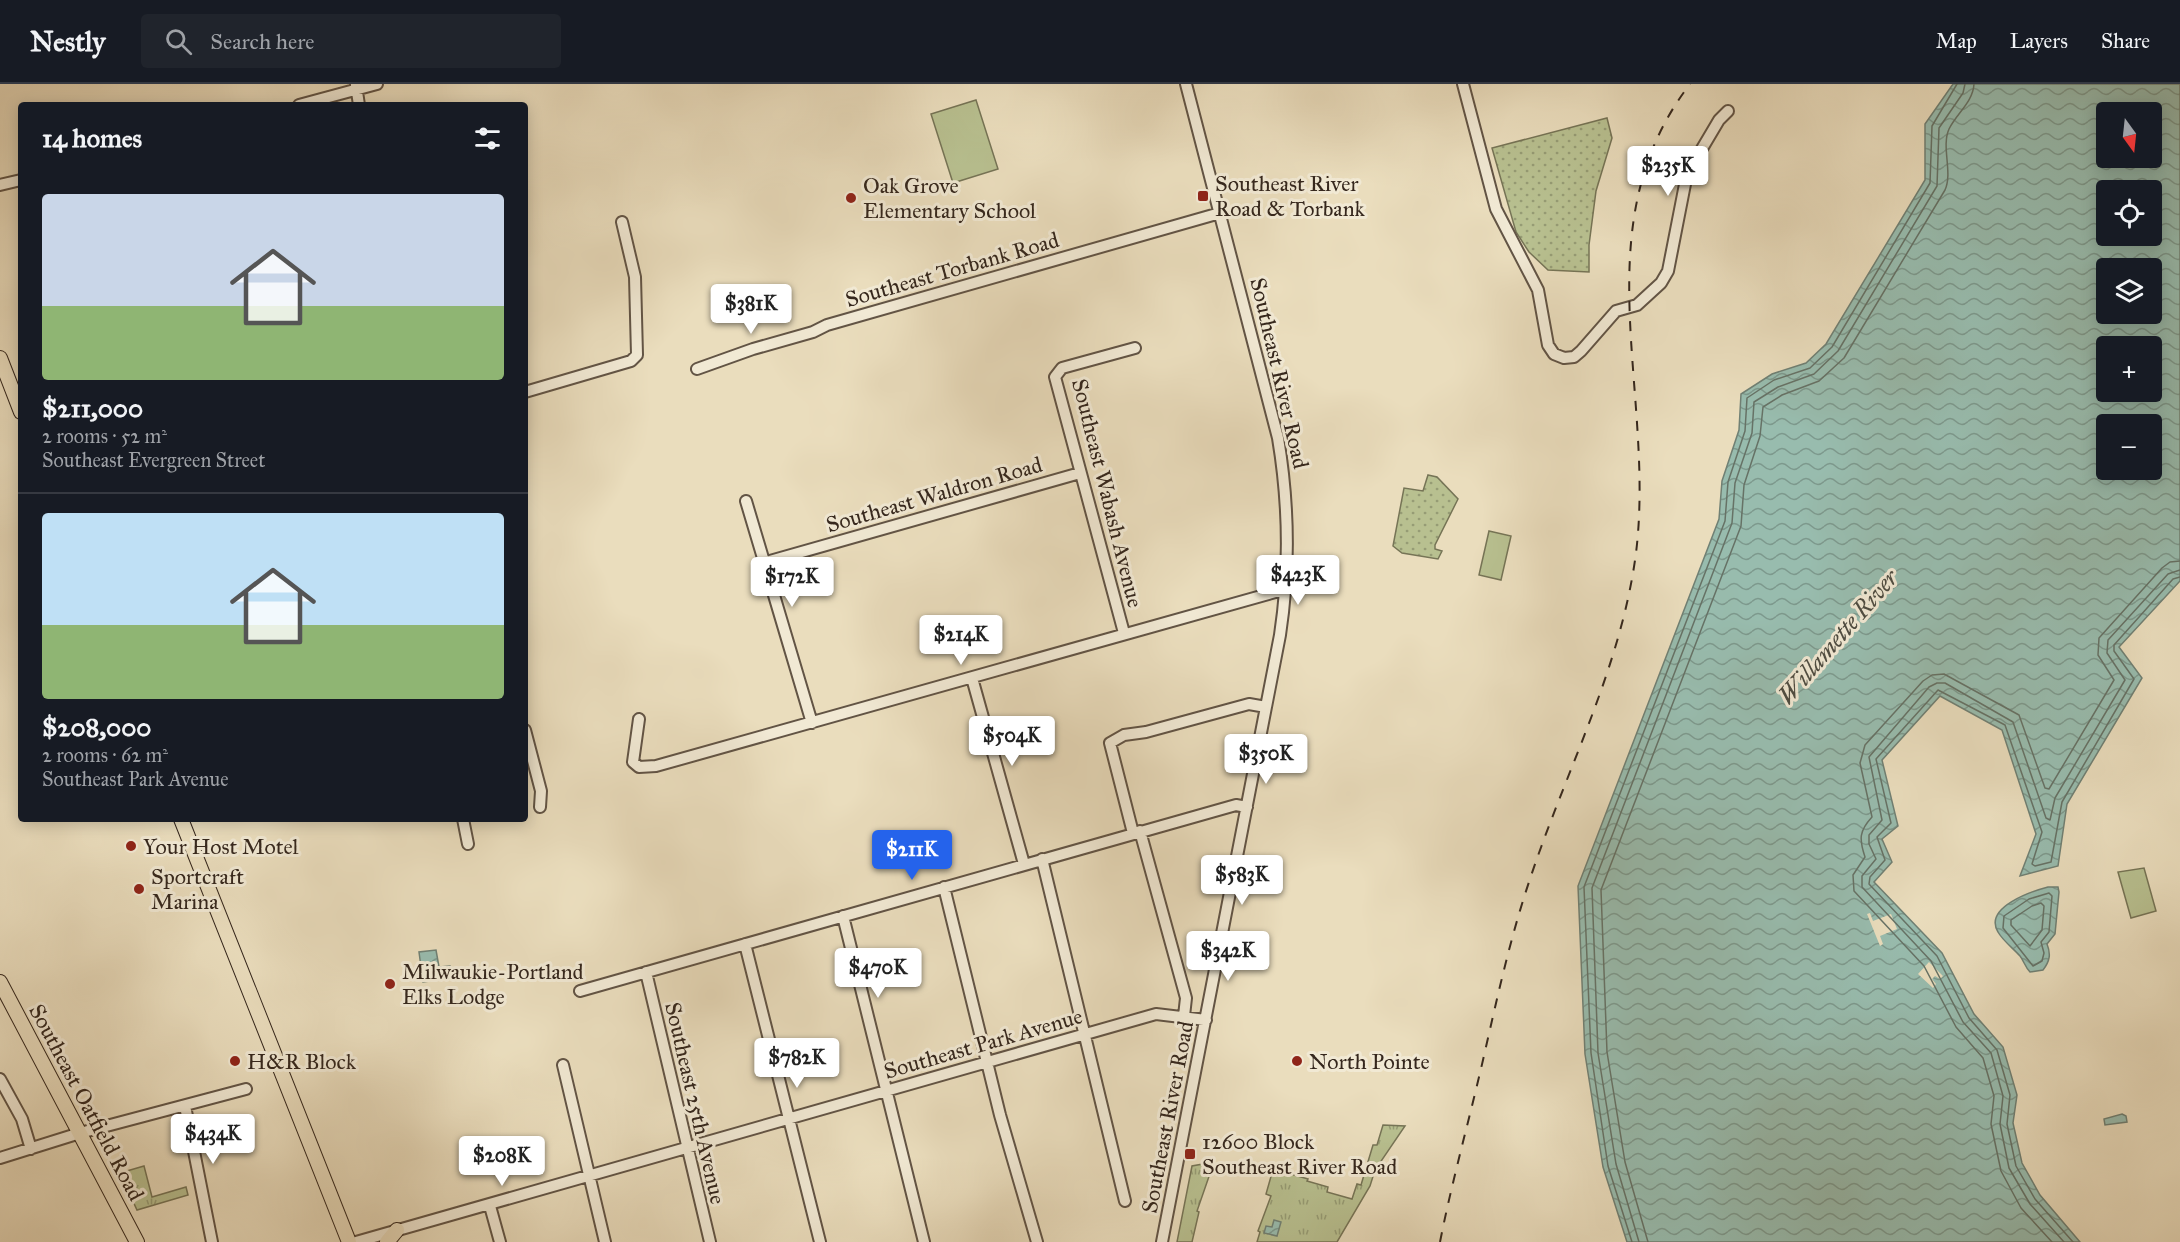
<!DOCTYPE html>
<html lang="en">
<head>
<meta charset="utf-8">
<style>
  body { margin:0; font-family:"IM FELL Great Primer",serif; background:#20242c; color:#f1f3f6; height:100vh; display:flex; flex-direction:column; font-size:22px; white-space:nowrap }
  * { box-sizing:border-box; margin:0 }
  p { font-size:20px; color:#9ea1a6 }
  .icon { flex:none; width:33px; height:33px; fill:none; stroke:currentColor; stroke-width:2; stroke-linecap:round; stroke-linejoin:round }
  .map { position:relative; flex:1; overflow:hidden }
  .side { position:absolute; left:18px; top:18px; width:510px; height:720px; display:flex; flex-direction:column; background:#171b24; border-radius:6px; box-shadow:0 3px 15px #0003 }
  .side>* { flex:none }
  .needle { width:39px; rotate:165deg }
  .fabs { position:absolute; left:2096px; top:18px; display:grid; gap:12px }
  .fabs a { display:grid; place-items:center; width:66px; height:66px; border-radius:6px; background:#171b24; box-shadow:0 3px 15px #0003; font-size:30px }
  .price { position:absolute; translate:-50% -51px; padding:0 14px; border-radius:6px; background:#fff; color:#222; font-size:20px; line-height:39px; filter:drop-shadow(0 2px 3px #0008) }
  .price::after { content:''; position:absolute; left:50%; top:36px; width:18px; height:14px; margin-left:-9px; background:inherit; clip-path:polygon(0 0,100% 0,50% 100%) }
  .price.active { background:#2563eb; color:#fff }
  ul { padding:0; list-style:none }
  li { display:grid; align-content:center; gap:12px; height:318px; padding:0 24px }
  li+li { border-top:2px solid #363941 }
  li span { display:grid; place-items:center; height:186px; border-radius:6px; color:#555 }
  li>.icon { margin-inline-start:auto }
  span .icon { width:108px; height:108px; fill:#fffc; stroke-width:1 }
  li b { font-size:26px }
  h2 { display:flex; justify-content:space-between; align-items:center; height:72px; padding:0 24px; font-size:26px }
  header { display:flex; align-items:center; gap:36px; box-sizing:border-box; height:84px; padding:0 30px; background:#171b24; border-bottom:2px solid #363941 }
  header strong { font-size:28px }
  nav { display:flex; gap:33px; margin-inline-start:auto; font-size:21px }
  .search { width:420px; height:54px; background:#20242c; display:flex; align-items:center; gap:15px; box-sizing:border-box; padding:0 21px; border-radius:6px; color:#9ea1a6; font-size:22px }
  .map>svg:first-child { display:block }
</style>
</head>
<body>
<header>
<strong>Nestly</strong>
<div class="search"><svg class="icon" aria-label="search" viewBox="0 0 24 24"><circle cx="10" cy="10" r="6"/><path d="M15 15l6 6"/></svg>Search here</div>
<nav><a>Map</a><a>Layers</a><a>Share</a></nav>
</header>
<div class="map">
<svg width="2180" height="1158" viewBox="0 0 2180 1158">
  <defs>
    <pattern id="grass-tufts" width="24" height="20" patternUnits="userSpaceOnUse" patternTransform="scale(1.5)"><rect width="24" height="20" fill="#b8c090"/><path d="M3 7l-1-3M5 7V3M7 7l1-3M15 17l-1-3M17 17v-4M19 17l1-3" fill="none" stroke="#969c75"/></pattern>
    <pattern id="garden-dots" width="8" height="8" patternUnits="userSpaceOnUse" patternTransform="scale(1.5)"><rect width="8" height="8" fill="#b8c090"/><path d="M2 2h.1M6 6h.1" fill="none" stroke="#969c75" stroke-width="1.8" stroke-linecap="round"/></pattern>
    <pattern id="water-waves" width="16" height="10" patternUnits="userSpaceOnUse" patternTransform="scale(1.5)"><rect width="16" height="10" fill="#98bcae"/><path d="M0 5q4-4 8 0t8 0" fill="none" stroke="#7d998d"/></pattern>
  </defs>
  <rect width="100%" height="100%" fill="#eaddbd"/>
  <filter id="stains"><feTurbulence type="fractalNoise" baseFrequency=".00333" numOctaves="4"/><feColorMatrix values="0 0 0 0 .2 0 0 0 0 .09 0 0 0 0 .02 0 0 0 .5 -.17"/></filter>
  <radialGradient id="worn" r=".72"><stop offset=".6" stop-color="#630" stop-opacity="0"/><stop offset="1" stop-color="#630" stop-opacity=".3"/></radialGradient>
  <!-- grass -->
  <path fill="url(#grass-tufts)" stroke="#767456" stroke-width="1.5" d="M1383,1041l22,1 -30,44 -5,16 -33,56h-80l3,-10 -2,-1 13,-35 -5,-2 6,-21 4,1 1,-4 31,9 -1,2 21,6 -1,5 25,7 5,-15 4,1 12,-40h4z
    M1214,1078l-17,49 2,1 -7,30h-15l15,-76z
    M144,1082l8,31 34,-10 2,8 -51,15 -17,-37z"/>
  <!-- garden -->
  <path fill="url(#garden-dots)" stroke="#767456" stroke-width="1.5" d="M1607,34l5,20 -16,53 -7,54v27l-41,-2 -19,-18 -13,-20 -24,-84z
    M1428,391l9,2 21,22 -23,46v4l7,2 -4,8 -36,-6 -9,-7 11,-58 19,3z"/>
  <!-- pitch -->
  <path fill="#b8c090" stroke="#767456" stroke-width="1.5" d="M976,16l22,69 -45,14 -22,-69z
    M1489,447l22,5 -10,44 -22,-5z
    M2144,784l12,43 -25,7 -13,-46z"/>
  <!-- water -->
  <path fill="url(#water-waves)" stroke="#708074" stroke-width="1.5" fill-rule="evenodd" d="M1953,0h227v497l-61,66 23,31 -75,126 -9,62 -38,10 16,-42 -34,-104 -62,-34 -58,64 16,66 -16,13 10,23 -18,20 68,71 32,61 29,33 14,48 -4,28 9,40 18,32 40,47h-453l-24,-75 -18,-113 -7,-168 141,-367 3,-38 17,-51 2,-36 31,-20 34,-11 20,-19 99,-164v-56zM2106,28h45v46h-45zM2106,106h45v46h-45zM2106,184h45v46h-45zM2106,262h45v46h-45zM2106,340h45v46h-45z
    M2048,803h10l1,5 -4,42 -8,10c4,10 3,17 -4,26l-13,2c-5,-5 -6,-11 -10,-16 -6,-7 -17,-15 -22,-24 -15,-25 35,-41 50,-45z
    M436,866l3,17 11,-1 2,12 -29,4 -4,-30z
    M2122,1030l4,2 1,6 -22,3 -1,-6z
    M1274,1136l7,2 -4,14 -13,-3 2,-7 6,1z"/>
  <!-- pier -->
  <path fill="#eaddbd" d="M1870,829l3,8 18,-7 6,15 -17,7 3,8 -3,2 -13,-32z
    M1929,878l14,14 -3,3 -5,-3 -3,3 4,5 -3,4 -15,-14z"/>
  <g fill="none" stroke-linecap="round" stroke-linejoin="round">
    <!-- shore -->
    <path stroke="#667266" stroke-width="1.5" d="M2049,809l3,3 -3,36 -8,10 3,11 -2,8 -9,5 -30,-38 1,-12 25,-17z
      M2041,819l3,3 -2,24 -12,16 -19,-21v-5l21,-14z
      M1632,1158l-24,-76 -17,-113 -7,-166 141,-366 3,-39 17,-51 2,-33 27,-18 36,-12 22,-21 98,-164 2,-57 25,-42
      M1639,1158l-23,-78 -18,-111 -6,-165 140,-365 3,-40 17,-50 2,-31 24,-15 36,-13 24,-23 99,-165 2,-58 24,-35 2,-9
      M1648,1158l-23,-80 -18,-110 -6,-162 140,-364 3,-41 16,-49 3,-29 19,-12 37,-14 25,-23 101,-168c8,-18 -4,-43 4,-61 8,-16 24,-27 25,-45
      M2052,1158l-31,-34 -20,-37 -10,-47 3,-28 -11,-38 -27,-31 -32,-61 -70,-75 -1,-16 12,-18c-6,-18 -6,-26 7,-40l-12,-54 5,-18 58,-64 9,-6 12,-1 75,41 26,73 4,1 65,-109 -16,-25 1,-17 63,-70 8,-6 10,-1
      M2064,1158l-34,-38 -21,-36 -9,-44 3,-28 -12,-43 -28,-31 -32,-61 -69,-74v-11l14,-17 -7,-15v-9l13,-15 -13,-63 60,-70 8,-4h8l68,39 33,96 4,2 5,-22 70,-118 -18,-27 1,-13 60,-66 12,-4
      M2073,1158l-38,-43 -19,-33 -9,-42 3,-29 -13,-45 -28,-32 -32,-62 -68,-72 1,-7 15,-17 -8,-23 14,-14 -15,-64 62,-69 67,35 37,107 -10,32 3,2 16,-4 11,-60 72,-123 -20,-28v-6l59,-66 7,-2"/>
    <!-- minor casing -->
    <g stroke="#625445" stroke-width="14">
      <path id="minor" d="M1463,0l33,125 42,81 10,55 6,9 10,4 10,-1 7,-6 35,-40 21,-6 24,-22 7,-12 19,-97 32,-54 9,-9
        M356,1l3,20
        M299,21l78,-21
        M0,101l21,-5
        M697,285l56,-20 60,-17 14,-7 393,-112
        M525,308l106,-31 6,-6 -2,-78 -13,-55
        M746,417l66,222
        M763,479l317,-90
        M1124,549l-69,-256 7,-9 73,-20
        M972,594l52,186
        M639,635l-6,43 6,5 17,-1 630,-177
        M525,646l16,61 -1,16
        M463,735l5,25
        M1140,747l46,167 -2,18
        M1133,749l-23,-90 14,-8 22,-3 103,-28 17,3
        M1042,775l83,342
        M944,803l56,228 37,127
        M843,832l81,326
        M745,860l75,298
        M646,888l64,270
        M580,907l656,-186 11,2
        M563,981l42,177
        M0,995l22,40 9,30
        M185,1022l27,136
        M0,1074l80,-25 166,-44
        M490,1122l10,36
        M356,1158l800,-228 50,6
        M1162,1158l118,-607c10,-66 9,-131 -2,-197l-92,-354"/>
    </g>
    <!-- major casing -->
    <g stroke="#35271d" stroke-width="16">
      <path id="major" d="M0,274l21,54
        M181,735l168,423
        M0,898l137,260
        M387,1158l10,-12"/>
    </g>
    <!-- minor -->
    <use href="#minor" stroke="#f1e9d4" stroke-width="10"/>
    <!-- major -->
    <use href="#major" stroke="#eaddbd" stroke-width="14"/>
    <!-- rail -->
    <path stroke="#35271d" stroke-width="2" stroke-dasharray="10 10" stroke-linecap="butt" d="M1440,1158c12,-61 29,-121 43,-182 14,-61 27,-122 47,-181 36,-109 91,-211 106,-326 20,-162 -55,-327 54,-469"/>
  </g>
  <!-- markers -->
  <g fill="#8f2418" stroke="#f1e9d4" stroke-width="2">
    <rect x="1197" y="106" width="12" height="12" rx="3"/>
    <circle cx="851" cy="114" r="6"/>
    <circle cx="131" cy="762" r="6"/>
    <circle cx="139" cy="805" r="6"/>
    <circle cx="390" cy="900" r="6"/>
    <circle cx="235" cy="977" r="6"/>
    <circle cx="1297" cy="977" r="6"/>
    <rect x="1184" y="1064" width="12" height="12" rx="3"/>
  </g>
  <g text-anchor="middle" stroke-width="6" stroke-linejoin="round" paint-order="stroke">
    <!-- poi labels -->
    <g font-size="22" fill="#35271d" stroke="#f1e9d4" text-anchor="start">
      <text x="1215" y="107">Southeast River<tspan x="1215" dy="25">Road &amp; Torbank</tspan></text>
      <text x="863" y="109">Oak Grove<tspan x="863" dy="25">Elementary School</tspan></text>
      <text x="143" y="770">Your Host Motel</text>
      <text x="151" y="800">Sportcraft<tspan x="151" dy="25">Marina</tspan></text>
      <text x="402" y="895">Milwaukie-Portland<tspan x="402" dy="25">Elks Lodge</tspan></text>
      <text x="247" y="985">H&amp;R Block</text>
      <text x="1309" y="985">North Pointe</text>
      <text x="1202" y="1065">12600 Block<tspan x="1202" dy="25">Southeast River Road</tspan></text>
    </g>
    <!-- street labels -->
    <g font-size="22" fill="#35271d" stroke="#f1e9d4">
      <text transform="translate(952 185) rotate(-16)" y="8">Southeast Torbank Road</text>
      <text transform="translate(1280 289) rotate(77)" y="8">Southeast River Road</text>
      <text transform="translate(1108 409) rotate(76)" y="8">Southeast Wabash Avenue</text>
      <text transform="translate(934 410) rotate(-16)" y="8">Southeast Waldron Road</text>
      <text transform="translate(983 959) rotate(-16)" y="8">Southeast Park Avenue</text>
      <text transform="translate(87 1018) rotate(62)" y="8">Southeast Oatfield Road</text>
      <text transform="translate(696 1019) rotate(77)" y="8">Southeast 25th Avenue</text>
      <text transform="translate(1167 1033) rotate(-79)" y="8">Southeast River Road</text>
    </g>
    <!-- water labels -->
    <g font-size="24" font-style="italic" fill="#4e4c41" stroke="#f1e9d4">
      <text transform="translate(1838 553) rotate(-49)" y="8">Willamette River</text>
    </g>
  </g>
  <rect width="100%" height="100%" filter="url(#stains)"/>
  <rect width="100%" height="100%" fill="url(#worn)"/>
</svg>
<div class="fabs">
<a><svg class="needle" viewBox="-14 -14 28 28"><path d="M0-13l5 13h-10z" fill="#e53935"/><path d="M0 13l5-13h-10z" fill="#9ea1a6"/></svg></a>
<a><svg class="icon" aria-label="locate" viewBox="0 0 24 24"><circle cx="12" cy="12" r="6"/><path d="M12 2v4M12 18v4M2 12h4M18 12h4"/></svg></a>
<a><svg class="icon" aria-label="layers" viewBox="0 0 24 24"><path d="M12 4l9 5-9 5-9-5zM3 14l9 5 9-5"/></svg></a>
<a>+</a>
<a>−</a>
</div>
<b class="price" style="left:1668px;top:113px">$235K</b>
<b class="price" style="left:751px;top:251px">$381K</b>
<b class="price" style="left:1298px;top:522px">$423K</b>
<b class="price" style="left:792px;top:524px">$172K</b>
<b class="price" style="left:961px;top:582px">$214K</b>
<b class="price" style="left:1012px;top:683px">$504K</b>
<b class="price" style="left:1266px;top:701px">$350K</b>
<b class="price active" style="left:912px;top:797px">$211K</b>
<b class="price" style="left:1242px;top:822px">$583K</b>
<b class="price" style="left:1228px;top:898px">$342K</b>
<b class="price" style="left:878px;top:915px">$470K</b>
<b class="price" style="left:797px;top:1005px">$782K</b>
<b class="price" style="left:213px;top:1081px">$434K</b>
<b class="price" style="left:502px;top:1103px">$208K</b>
<section class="side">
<h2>14 homes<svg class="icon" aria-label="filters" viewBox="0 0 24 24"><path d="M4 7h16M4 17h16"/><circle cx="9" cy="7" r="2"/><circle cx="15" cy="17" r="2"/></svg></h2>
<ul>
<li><span style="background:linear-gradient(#c9d6e8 60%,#8fb573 0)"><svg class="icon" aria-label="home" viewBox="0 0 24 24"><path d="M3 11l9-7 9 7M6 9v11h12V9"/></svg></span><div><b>$211,000</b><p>2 rooms · 52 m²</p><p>Southeast Evergreen Street</p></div></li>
<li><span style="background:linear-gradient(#bfe0f5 60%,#8fb573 0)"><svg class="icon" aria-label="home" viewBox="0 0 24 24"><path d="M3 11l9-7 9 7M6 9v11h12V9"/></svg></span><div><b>$208,000</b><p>2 rooms · 62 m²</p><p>Southeast Park Avenue</p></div></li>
</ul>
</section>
</div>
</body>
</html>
